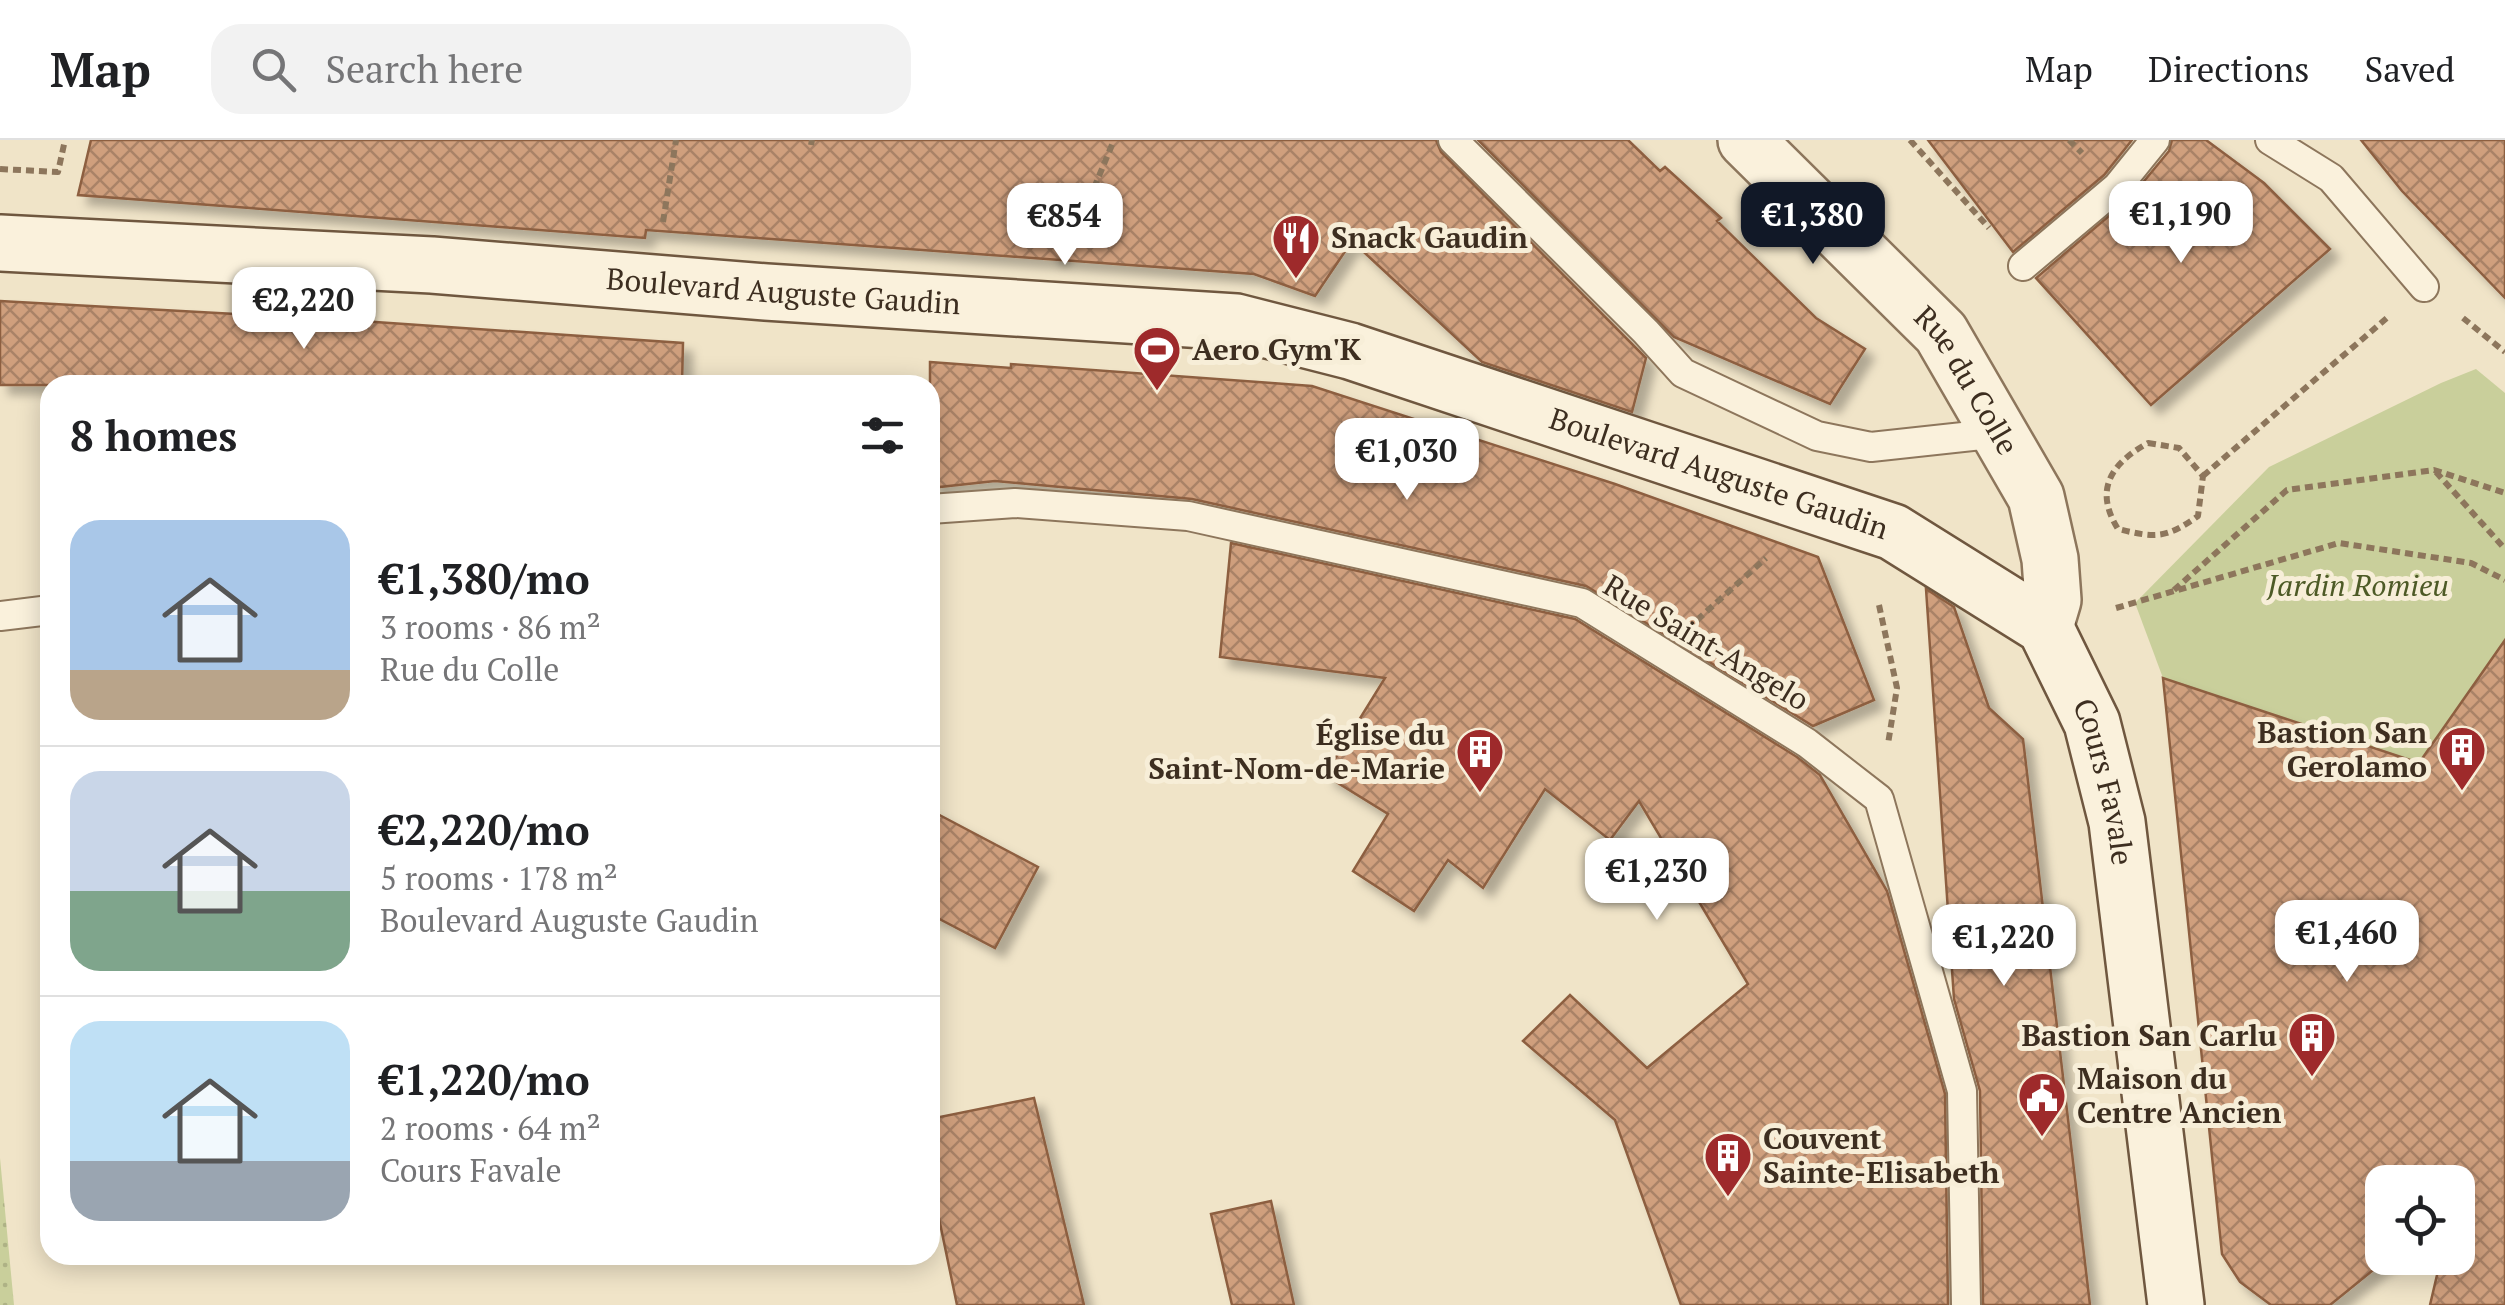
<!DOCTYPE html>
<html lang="en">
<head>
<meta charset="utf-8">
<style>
  body { margin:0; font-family:"PT Serif",serif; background:#f2f2f2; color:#202124; height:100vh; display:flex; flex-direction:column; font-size:38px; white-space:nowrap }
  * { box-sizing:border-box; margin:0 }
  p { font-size:32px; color:#757577 }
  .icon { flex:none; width:55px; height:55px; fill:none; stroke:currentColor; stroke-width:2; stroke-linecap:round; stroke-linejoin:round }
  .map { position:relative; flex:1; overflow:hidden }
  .panel { position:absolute; left:40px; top:235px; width:900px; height:890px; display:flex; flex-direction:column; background:#fff; border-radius:30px; box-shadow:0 5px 25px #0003 }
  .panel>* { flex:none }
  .fabs { position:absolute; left:2365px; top:1025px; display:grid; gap:20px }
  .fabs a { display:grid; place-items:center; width:110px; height:110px; border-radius:20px; background:#fff; box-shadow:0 5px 25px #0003; font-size:50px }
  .price { position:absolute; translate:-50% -85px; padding:0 22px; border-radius:20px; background:#fff; color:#222; font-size:32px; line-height:65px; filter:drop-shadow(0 2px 5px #0008) }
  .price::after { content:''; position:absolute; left:50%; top:60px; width:30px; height:22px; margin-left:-15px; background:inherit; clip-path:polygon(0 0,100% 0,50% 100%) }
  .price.on { background:#111827; color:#fff }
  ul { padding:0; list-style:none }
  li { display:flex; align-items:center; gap:30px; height:250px; padding:0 30px }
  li+li { border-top:2px solid #e0e0e0 }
  li span { display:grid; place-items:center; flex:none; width:280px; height:200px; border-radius:30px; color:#555 }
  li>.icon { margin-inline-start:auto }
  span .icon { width:120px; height:120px; fill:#fffc; stroke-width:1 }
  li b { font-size:42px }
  h2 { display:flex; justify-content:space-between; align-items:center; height:120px; padding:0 30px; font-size:42px }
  header { display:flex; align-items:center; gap:60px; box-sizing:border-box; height:140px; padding:0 50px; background:#fff; border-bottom:2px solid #e0e0e0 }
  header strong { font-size:48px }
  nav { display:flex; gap:55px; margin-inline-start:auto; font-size:35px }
  .search { width:700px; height:90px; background:#f2f2f2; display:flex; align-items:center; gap:25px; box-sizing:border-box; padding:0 35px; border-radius:30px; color:#757577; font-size:38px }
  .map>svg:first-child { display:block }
</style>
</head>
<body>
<header>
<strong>Map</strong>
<div class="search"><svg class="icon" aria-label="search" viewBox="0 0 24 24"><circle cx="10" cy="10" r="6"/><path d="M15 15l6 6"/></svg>Search here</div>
<nav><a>Map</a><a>Directions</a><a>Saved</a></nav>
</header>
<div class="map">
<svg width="2505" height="1165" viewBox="0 0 2505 1165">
  <defs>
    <pattern id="grass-dots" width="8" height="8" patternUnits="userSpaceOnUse" patternTransform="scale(2.5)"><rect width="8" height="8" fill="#c9cf9b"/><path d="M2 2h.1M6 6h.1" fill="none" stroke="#aeb285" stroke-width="1.8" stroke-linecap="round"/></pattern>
    <pattern id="building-cross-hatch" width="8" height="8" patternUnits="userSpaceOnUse" patternTransform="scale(2.5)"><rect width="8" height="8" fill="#cf9f7d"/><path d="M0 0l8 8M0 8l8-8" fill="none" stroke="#a98266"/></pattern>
    <filter id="shadow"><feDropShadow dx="9" dy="9" stdDeviation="5" flood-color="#0004"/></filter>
  </defs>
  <rect width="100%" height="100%" fill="#f0e4c8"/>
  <!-- grass -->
  <path fill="url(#grass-dots)" d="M0,1018l14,147h-14z"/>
  <!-- garden -->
  <path fill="#c9cf9b" d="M2476,229l29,24v247l-86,123 -256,-85 -28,-75 134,-136 172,-84z"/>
  <!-- building -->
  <path fill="url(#building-cross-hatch)" stroke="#8d5f41" stroke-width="2.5" filter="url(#shadow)" d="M91,0h1345l5,12 205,206 -14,54 -150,-50 -130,-121 -37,55 -61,-22 -608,-44 -1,8 -567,-43z
    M1478,0h150l32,31 5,-4 56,51 -4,3 99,97 49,31 -35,55 -156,-67z
    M1928,0h204l-28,35 -91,77z
    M2172,0h34l58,43 66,66 -179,156 -115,-127 94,-80 39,-47z
    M2361,0h144v158l-103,-107z
    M0,161l361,20 322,22 -1,42h-682z
    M930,222l81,6v-4l301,22 303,98 203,73 56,143 -61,26 -227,-140 -394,-87 -197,-18 -65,7z
    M1231,403l344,76 222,138 23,18 67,116 58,203 3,211h-267l-66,-185 -92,-79 47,-46 77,73 101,-84 -109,-183 -29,39 -65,-51 -62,99 -35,-28 -34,51 -61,-40 35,-57 -63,-39 60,-97 -165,-21z
    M1926,449l28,18 35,101 34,31 67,566h-107l-3,-214 -26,-92z
    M2505,500v665h-75l11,-47h17v-76h-76v76h6l-58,47h-59l-31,-23 -18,-28 -59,-576 256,85z
    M930,670l108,57 -43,81 -65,-34z
    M1034,958l50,207h-127l-27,-130v-56z
    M1271,1061l23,104h-62l-21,-91z"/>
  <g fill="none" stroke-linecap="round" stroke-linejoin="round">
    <!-- service casing -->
    <g stroke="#8d765c" stroke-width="32">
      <path id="service" d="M1453,0l193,192 37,41 134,63 54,11 129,-14
        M2270,0l61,38 93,109
        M2023,126l94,-79 38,-47
        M930,369l85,-6 173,13 394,87 225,140 72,56 83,292 4,214
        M0,476l50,-6"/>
    </g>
    <!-- minor casing -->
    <g stroke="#8d765c" stroke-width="60">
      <g id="minor">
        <path id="s1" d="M1746,0l195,193 95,164 14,62 3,41 -8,27"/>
      </g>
    </g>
    <!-- secondary casing -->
    <g stroke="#6f573f" stroke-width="60">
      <g id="secondary">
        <path id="s2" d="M0,103l432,22 334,27 470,30 114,29 543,181 152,95 47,96 25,99 59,483"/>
      </g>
    </g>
    <!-- path -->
    <path stroke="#8d765c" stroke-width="6" stroke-dasharray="8 5" stroke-linecap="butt" d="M1910,0l79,88
      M2069,0l13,13
      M811,5l1,-5
      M0,29l58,3 7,-32
      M663,82l13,-82
      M1069,108l45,-108
      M2463,178l42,34
      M2148,303l31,5 24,28 -5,40c-32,23 -43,22 -80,13 -25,-40 -6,-66 30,-86z
      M2436,332l69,77
      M2203,336l185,-159
      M2174,450l113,-100 147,-20 71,23
      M1879,465l18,83 -9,56
      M2116,468l223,-65 132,20 34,17
      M1697,480l69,-62"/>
    <!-- service -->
    <use href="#service" stroke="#faf1dc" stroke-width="28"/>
    <!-- minor -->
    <use href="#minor" stroke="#faf1dc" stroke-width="55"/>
    <!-- secondary -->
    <use href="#secondary" stroke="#faf1dc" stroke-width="55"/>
  </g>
  <!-- icons -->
  <defs>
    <g id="restaurant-pin" transform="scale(2.5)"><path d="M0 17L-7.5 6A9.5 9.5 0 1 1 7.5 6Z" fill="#9e2a2b" stroke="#f7eed8"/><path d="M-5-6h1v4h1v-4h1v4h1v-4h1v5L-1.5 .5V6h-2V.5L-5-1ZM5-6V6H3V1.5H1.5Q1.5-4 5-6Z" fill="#fff"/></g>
    <g id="stadium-pin" transform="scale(2.5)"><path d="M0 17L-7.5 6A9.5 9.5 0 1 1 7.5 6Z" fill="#9e2a2b" stroke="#f7eed8"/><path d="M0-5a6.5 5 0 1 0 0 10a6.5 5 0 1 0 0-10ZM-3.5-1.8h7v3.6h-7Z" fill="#fff"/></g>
    <g id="building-pin" transform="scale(2.5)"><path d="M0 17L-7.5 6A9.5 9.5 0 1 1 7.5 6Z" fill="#9e2a2b" stroke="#f7eed8"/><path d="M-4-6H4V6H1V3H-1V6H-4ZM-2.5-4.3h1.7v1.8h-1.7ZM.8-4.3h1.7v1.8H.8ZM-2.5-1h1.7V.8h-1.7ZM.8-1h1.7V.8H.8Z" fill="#fff"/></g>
    <g id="civic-pin" transform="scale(2.5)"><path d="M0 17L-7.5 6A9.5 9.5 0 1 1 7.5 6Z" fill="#9e2a2b" stroke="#f7eed8"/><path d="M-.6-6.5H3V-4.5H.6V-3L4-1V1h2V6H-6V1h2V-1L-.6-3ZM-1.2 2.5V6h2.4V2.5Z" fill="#fff"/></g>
  </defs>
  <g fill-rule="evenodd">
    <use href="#restaurant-pin" x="1296" y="98"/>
    <use href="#stadium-pin" x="1157" y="210"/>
    <use href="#building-pin" x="2462" y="610"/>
    <use href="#building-pin" x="1480" y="612"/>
    <use href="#building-pin" x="2312" y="896"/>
    <use href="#civic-pin" x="2042" y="956"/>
    <use href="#building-pin" x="1728" y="1016"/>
  </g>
  <g text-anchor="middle" stroke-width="10" stroke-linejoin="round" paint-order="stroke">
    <!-- poi labels -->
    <g font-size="30" font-weight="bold" fill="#3d2e20" stroke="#f7eed8" text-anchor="start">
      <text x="1331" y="108">Snack Gaudin</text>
      <text x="1192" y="220">Aero Gym'K</text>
      <text x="2427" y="603" text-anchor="end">Bastion San<tspan x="2427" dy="34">Gerolamo</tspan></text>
      <text x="1445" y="605" text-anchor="end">Église du<tspan x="1445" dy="34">Saint-Nom-de-Marie</tspan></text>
      <text x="2277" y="906" text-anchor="end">Bastion San Carlu</text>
      <text x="2077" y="949">Maison du<tspan x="2077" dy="34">Centre Ancien</tspan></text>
      <text x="1763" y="1009">Couvent<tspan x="1763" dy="34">Sainte-Elisabeth</tspan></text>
    </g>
    <!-- street labels -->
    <g font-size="30" fill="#3d2e20" stroke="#f7eed8">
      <text dy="10" stroke="none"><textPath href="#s2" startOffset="785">Boulevard Auguste Gaudin</textPath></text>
      <text dy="10" stroke="none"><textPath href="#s1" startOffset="328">Rue du Colle</textPath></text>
      <text dy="10" stroke="none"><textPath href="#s2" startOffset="1745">Boulevard Auguste Gaudin</textPath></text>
      <text transform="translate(1706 503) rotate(31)" y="10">Rue Saint-Angelo</text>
      <text dy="10" stroke="none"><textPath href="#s2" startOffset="2275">Cours Favale</textPath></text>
    </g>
    <!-- park labels -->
    <g font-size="30" font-style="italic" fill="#4d5a26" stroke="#f7eed8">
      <text x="2358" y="456">Jardin Romieu</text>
    </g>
  </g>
</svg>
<div class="fabs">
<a><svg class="icon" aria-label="locate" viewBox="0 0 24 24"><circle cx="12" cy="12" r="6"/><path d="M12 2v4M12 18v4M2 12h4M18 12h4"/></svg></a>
</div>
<b class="price" style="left:2181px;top:126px">€1,190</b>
<b class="price on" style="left:1813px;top:127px">€1,380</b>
<b class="price" style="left:1065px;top:128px">€854</b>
<b class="price" style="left:304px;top:212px">€2,220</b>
<b class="price" style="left:1407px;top:363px">€1,030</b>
<b class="price" style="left:1657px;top:783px">€1,230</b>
<b class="price" style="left:2347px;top:845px">€1,460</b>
<b class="price" style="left:2004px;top:849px">€1,220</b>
<section class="panel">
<h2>8 homes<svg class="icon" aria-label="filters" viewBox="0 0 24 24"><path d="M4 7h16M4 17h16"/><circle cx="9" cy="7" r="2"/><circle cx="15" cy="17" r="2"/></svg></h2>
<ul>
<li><span style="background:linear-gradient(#a9c7e8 75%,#b9a48a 0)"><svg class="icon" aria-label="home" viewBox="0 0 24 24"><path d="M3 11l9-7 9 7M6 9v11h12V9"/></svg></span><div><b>€1,380/mo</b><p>3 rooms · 86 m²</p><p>Rue du Colle</p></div></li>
<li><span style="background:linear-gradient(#c9d6e8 60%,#7fa58c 0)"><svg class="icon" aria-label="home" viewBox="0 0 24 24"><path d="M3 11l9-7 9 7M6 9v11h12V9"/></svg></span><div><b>€2,220/mo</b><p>5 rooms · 178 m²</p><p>Boulevard Auguste Gaudin</p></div></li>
<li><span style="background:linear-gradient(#bfe0f5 70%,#9aa5b1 0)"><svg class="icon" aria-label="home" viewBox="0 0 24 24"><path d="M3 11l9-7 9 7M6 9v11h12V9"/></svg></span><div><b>€1,220/mo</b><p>2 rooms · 64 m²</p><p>Cours Favale</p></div></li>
</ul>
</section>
</div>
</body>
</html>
